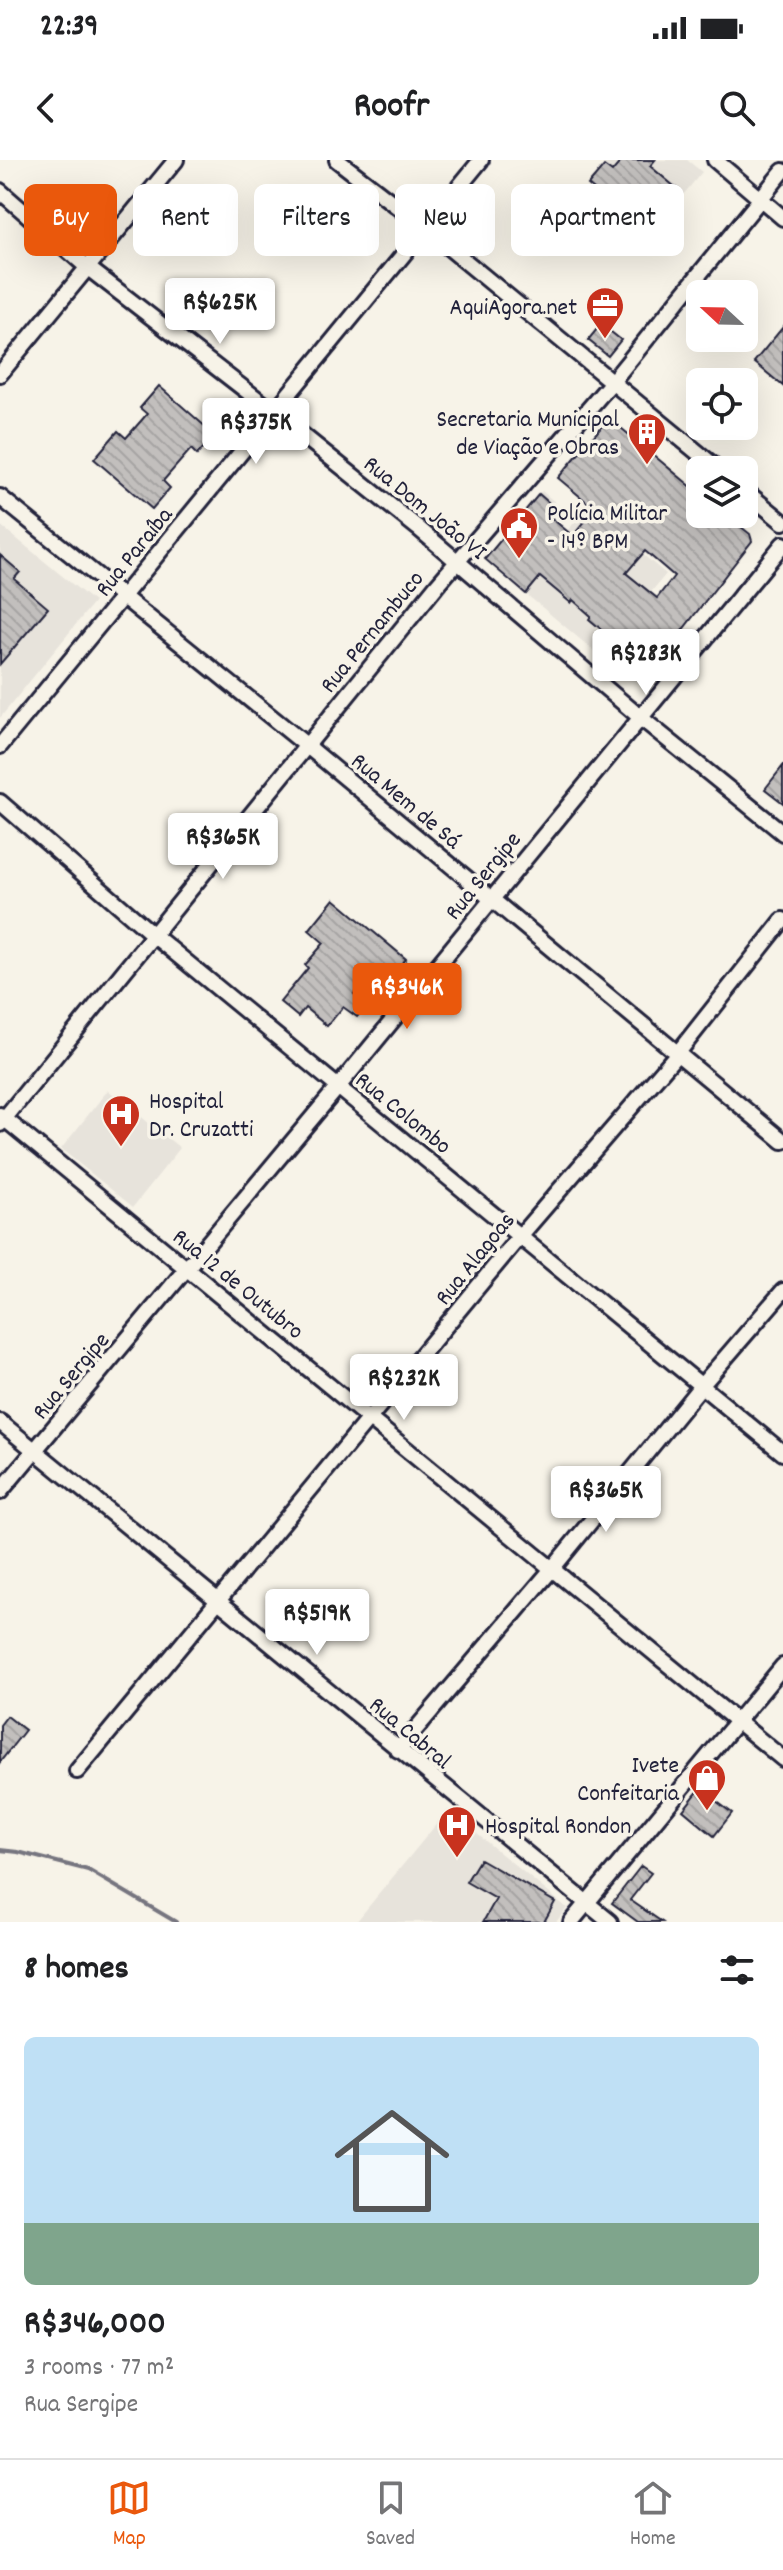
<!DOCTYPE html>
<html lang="en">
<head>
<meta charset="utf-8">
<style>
  body { margin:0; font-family:Dekko,sans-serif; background:#f6f6f6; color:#202124; height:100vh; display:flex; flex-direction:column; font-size:30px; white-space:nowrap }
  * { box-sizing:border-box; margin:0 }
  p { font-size:26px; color:#757577 }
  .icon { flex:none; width:44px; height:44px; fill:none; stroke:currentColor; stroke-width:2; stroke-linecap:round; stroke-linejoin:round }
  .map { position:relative; height:1762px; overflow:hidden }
  .drawer { display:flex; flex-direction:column; background:#fff; flex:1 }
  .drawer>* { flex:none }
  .guide { position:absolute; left:24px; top:24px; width:736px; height:72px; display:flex; gap:16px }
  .needle { width:52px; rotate:292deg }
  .buttons { position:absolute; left:686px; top:120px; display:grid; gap:16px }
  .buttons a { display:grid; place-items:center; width:72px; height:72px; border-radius:12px; background:#fff; box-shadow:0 8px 32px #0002; font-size:40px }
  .price { position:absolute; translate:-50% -68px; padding:0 18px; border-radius:8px; background:#fff; color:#222; font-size:26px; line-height:52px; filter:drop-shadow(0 2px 4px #0008) }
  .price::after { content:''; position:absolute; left:50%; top:48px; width:24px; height:18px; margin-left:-12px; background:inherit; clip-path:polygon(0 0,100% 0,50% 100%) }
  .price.active { background:#ea580c; color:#fff }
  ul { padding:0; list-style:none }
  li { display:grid; align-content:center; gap:16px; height:424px; padding:0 24px }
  li span { display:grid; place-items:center; height:248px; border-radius:12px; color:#555 }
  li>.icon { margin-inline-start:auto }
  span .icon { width:144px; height:144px; fill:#fffc; stroke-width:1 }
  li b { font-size:34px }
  h2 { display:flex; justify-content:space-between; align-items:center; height:96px; padding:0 24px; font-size:34px }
  .tag { padding:0 28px; border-radius:12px; background:#fff; box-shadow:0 8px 32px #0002; font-size:28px; line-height:72px }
  .tag.active { background:#ea580c; color:#fff }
  .status { display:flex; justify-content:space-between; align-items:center; height:56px; padding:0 40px; background:#fff; direction:ltr }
  .status svg { height:22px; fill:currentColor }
  header { display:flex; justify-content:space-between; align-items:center; height:104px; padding:0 24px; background:#fff; font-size:36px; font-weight:700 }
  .dock { display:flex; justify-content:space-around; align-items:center; height:112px; border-top:2px solid #e0e0e0; background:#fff; font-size:22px; color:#757577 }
  .dock a { display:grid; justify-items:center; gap:4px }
  .dock .active { color:#ea580c }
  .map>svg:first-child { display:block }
</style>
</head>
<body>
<div class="status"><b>22:39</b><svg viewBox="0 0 49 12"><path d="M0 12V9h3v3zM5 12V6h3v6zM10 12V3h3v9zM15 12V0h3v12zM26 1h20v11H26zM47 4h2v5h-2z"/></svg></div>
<header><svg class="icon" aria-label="back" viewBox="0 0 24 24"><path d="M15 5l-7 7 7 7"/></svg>Roofr<svg class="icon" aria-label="search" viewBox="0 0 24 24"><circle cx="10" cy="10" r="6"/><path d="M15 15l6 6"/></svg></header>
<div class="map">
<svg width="783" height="1762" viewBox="0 0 783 1762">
  <defs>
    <pattern id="building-back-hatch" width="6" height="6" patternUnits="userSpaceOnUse" patternTransform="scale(2)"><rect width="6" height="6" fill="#c2bfbd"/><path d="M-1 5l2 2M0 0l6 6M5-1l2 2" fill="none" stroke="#a6a4a3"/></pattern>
  </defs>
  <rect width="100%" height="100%" fill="#f7f3e8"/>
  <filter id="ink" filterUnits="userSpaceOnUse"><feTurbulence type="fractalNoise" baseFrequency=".0125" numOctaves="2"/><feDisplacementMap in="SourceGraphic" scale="16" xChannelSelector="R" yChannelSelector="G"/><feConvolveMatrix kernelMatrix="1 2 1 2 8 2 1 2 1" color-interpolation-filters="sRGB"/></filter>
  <g filter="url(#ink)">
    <!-- built -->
    <path fill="#e7e3db" d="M608,0h79l15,12 -53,64 -61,-51z
      M542,331l22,19 -9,11 12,10 20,-23 79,66 -67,81 -73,-61 26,-33 -40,-34z
      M0,365l94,77 -94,116z
      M108,930l72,58 -47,59 -72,-58z
      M448,1650l119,98 -11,14h-200z"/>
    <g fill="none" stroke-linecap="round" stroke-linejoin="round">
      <!-- stream -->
      <path stroke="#76747f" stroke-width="4" d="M0,1690l18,2 70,18 88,52"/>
    </g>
    <!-- building -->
    <path fill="url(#building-back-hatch)" stroke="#22223b" stroke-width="2" fill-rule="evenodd" d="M622,0h33l-5,6 31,26 -18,22 2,2 -16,20 -61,-51 16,-19 8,6z
      M601,164l20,16 -13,16 -20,-16z
      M783,167v59l-29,-24z
      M159,226l56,49 -18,20 -6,-6 -28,32 7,7 -18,21 -58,-50 24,-28 8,7 21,-24 -7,-6z
      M609,258l91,76v20h25l25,20 2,7 -85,109 -8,-7 -22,27 -22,-18 6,-6 -32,-27 2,-3 -18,-16 -2,3 -31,-26 -14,17 -41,-35 54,-65 17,15 -7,7 24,20 22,-27 -37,-31zM645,391l29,25 -17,22 -31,-25z
      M0,395l20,17 -6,7 34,29 -48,56z
      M783,606v37l-18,-14z
      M334,739l72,60 -23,28 -14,-11 -15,18 13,11 -10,12 -14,-10 -16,19 -22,-18 -7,9 -18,-15 28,-34 -3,-3 19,-22 -15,-13z
      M7,1556l18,14 -25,32v-37z
      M700,1629l32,24 -18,23 -31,-26z
      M480,1699l75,43 -11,20h-61l13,-23 -30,-17z
      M641,1706l10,7 -21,27 32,22h-24l-26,-19z"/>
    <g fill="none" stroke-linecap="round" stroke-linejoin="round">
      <!-- minor casing -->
      <g stroke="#22223b" stroke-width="20">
        <path id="minor" d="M337,0l88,68 294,242
          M715,0l68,58
          M0,31l87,76 188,146 143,115 223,190 142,115
          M0,214l176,-214
          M744,330l39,32
          M0,337l306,248 477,396
          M0,586l481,-586
          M0,642l157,136 626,515
          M0,955l783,644
          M0,964l438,-540 173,-201 172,-212
          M0,1262l610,500
          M0,1332l338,-405 445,-543
          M398,1590l154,-181 149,-183 82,-95
          M77,1611l443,-535 157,-182 106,-134
          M571,1762l212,-256"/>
      </g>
      <!-- minor -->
      <use href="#minor" stroke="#f7f3e8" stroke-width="14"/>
    </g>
  </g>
  <!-- icons -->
  <defs>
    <g id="office-pin" transform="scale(2)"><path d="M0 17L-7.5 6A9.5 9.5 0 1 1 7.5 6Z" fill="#c8321e" stroke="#f7f3e8"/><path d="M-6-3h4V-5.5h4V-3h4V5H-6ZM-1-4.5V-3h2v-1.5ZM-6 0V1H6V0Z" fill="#fff"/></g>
    <g id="building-pin" transform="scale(2)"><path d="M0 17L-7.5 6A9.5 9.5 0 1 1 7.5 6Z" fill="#c8321e" stroke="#f7f3e8"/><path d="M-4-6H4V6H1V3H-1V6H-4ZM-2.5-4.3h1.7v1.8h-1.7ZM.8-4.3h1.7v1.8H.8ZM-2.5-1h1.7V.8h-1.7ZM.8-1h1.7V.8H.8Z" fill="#fff"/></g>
    <g id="civic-pin" transform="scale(2)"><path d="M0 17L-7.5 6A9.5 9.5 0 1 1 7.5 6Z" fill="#c8321e" stroke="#f7f3e8"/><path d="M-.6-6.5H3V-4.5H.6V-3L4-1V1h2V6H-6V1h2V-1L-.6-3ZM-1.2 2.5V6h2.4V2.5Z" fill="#fff"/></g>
    <g id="hospital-pin" transform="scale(2)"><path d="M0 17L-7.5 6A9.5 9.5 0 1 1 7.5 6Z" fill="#c8321e" stroke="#f7f3e8"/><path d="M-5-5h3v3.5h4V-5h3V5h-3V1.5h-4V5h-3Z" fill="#fff"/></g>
    <g id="shop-pin" transform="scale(2)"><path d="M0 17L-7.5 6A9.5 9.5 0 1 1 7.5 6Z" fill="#c8321e" stroke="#f7f3e8"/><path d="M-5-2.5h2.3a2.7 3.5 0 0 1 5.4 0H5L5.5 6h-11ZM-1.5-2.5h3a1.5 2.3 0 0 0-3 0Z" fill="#fff"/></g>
  </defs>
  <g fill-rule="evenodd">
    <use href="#office-pin" x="605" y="146"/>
    <use href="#building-pin" x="647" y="272"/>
    <use href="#civic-pin" x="519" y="366"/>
    <use href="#hospital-pin" x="121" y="954"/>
    <use href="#shop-pin" x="707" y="1618"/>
    <use href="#hospital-pin" x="457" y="1665"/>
  </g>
  <g text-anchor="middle" stroke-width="7" stroke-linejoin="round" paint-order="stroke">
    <!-- poi labels -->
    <g font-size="24" fill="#22223b" stroke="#f7f3e8" text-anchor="end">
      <text x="577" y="154">AquiAgora.net</text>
      <text x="619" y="266">Secretaria Municipal<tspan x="619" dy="28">de Viação e Obras</tspan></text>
      <text x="547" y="360" text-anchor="start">Polícia Militar<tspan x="547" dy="28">- 14º BPM</tspan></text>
      <text x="149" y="948" text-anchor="start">Hospital<tspan x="149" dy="28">Dr. Cruzatti</tspan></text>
      <text x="679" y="1612">Ivete<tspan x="679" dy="28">Confeitaria</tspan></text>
      <text x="485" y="1673" text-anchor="start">Hospital Rondon</text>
    </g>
    <!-- street labels -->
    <g font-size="24" fill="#22223b" stroke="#f7f3e8">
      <text transform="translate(426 347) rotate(39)" y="8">Rua Dom João VI</text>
      <text transform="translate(133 391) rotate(-51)" y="8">Rua Paraíba</text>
      <text transform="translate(371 471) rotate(-51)" y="8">Rua Pernambuco</text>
      <text transform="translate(407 640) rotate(40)" y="8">Rua Mem de Sá</text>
      <text transform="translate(482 715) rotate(-51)" y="8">Rua Sergipe</text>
      <text transform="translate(404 952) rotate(39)" y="8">Rua Colombo</text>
      <text transform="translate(474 1098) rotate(-51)" y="8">Rua Alagoas</text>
      <text transform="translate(239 1123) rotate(39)" y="8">Rua 12 de Outubro</text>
      <text transform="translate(70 1215) rotate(-50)" y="8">Rua Sergipe</text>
      <text transform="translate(411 1572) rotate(40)" y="8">Rua Cabral</text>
    </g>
  </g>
</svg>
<div class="buttons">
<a><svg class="needle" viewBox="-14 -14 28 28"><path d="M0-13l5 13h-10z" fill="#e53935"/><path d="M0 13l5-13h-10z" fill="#757577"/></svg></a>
<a><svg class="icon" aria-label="locate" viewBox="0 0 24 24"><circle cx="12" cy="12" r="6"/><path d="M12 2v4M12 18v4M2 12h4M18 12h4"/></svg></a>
<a><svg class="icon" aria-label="layers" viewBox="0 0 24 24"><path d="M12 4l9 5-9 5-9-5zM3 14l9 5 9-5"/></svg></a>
</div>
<b class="price" style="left:220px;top:186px">R$625K</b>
<b class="price" style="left:256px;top:306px">R$375K</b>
<b class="price" style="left:646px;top:537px">R$283K</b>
<b class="price" style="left:223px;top:721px">R$365K</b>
<b class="price active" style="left:407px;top:871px">R$346K</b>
<b class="price" style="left:404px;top:1262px">R$232K</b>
<b class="price" style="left:606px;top:1374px">R$365K</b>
<b class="price" style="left:317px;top:1497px">R$519K</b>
<div class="guide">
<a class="tag active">Buy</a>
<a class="tag">Rent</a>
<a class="tag">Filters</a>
<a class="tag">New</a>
<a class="tag">Apartment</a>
</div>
</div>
<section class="drawer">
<h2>8 homes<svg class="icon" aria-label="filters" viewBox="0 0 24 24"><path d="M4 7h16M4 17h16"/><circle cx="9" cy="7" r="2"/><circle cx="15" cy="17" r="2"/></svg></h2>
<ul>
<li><span style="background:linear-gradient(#bfe0f5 75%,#7fa58c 0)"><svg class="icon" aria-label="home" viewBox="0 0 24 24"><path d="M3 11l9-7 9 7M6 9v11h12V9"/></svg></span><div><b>R$346,000</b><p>3 rooms · 77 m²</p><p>Rua Sergipe</p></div></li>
</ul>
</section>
<nav class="dock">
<a class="active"><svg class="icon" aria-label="map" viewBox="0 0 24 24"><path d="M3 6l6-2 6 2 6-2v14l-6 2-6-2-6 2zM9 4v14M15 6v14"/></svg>Map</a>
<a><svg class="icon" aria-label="saved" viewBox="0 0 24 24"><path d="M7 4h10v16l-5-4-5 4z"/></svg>Saved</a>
<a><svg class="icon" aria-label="home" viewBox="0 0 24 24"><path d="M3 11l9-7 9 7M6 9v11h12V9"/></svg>Home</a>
</nav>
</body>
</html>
